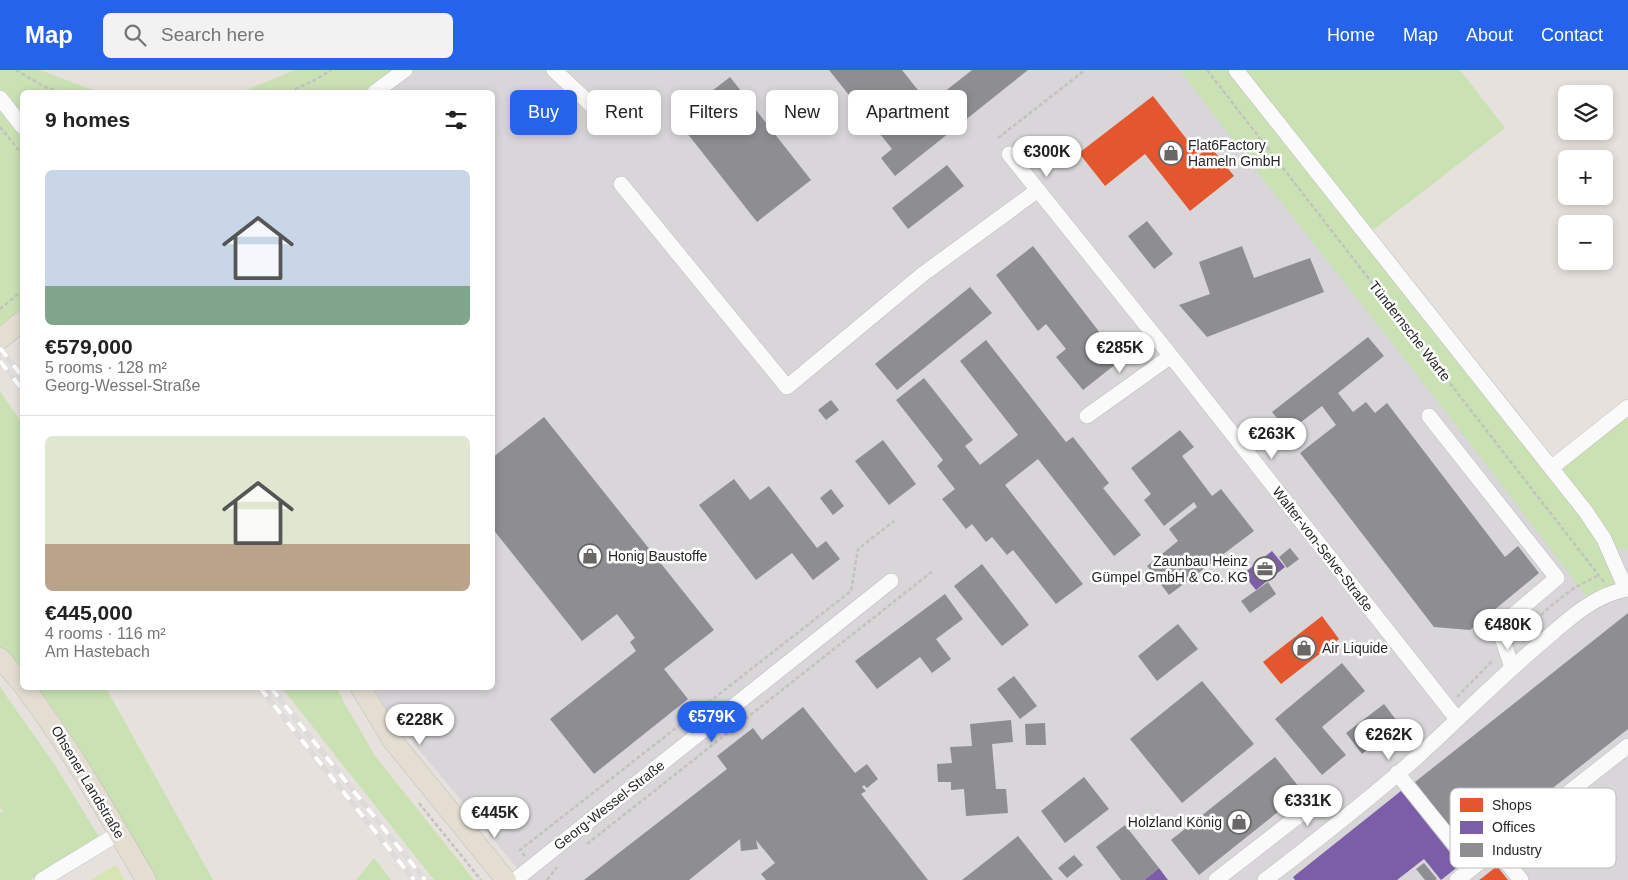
<!DOCTYPE html>
<html lang="en">
<head>
<meta charset="utf-8">
<style>
  body { margin:0; font-family:Arial,sans-serif; background:#f2f2f2; color:#222; height:100vh; display:flex; flex-direction:column; font-size:19px; white-space:nowrap }
  * { box-sizing:border-box; margin:0 }
  p { font-size:16px; color:#767676 }
  .icon { flex:none; width:28px; height:28px; fill:none; stroke:currentColor; stroke-width:2; stroke-linecap:round; stroke-linejoin:round }
  .map { position:relative; flex:1; overflow:hidden }
  .sheet { position:absolute; left:20px; top:20px; width:475px; height:600px; display:flex; flex-direction:column; background:#fff; border-radius:8px; box-shadow:0 2px 8px #0003 }
  .sheet>* { flex:none }
  .top-card { position:absolute; left:510px; top:20px; width:475px; height:45px; display:flex; gap:10px }
  .buttons { position:absolute; left:1558px; top:15px; display:grid; gap:10px }
  .buttons a { display:grid; place-items:center; width:55px; height:55px; border-radius:8px; background:#fff; box-shadow:0 2px 8px #0003; font-size:25px }
  .price { position:absolute; translate:-50% -42px; padding:0 11px; border-radius:18px; background:#fff; color:#222; font-size:16px; line-height:32px; filter:drop-shadow(0 1px 2px #0008) }
  .price::after { content:''; position:absolute; left:50%; top:30px; width:15px; height:11px; margin-left:-8px; background:inherit; clip-path:polygon(0 0,100% 0,50% 100%) }
  .price.current { background:#2563eb; color:#fff }
  ul { padding:0; list-style:none }
  li { display:grid; align-content:center; gap:10px; height:265px; padding:0 25px }
  li+li { border-top:1px solid #e0e0e0 }
  li span { display:grid; place-items:center; height:155px; border-radius:8px; color:#555 }
  li>.icon { margin-inline-start:auto }
  span .icon { width:90px; height:90px; fill:#fffc; stroke-width:1 }
  li b { font-size:21px }
  h2 { display:flex; justify-content:space-between; align-items:center; height:60px; padding:0 25px; font-size:21px }
  .chip { padding:0 18px; border-radius:8px; background:#fff; box-shadow:0 2px 8px #0003; font-size:18px; line-height:45px }
  .chip.current { background:#2563eb; color:#fff }
  header { display:flex; align-items:center; gap:30px; box-sizing:border-box; height:70px; padding:0 25px; background:#2563eb; color:#fff }
  header strong { font-size:24px }
  nav { display:flex; gap:28px; margin-inline-start:auto; font-size:18px }
  .search { width:350px; height:45px; background:#f2f2f2; display:flex; align-items:center; gap:12px; box-sizing:border-box; padding:0 18px; border-radius:8px; color:#767676; font-size:19px }
  .map>svg:first-child { display:block }
</style>
</head>
<body>
<header>
<strong>Map</strong>
<div class="search"><svg class="icon" aria-label="search" viewBox="0 0 24 24"><circle cx="10" cy="10" r="6"/><path d="M15 15l6 6"/></svg>Search here</div>
<nav><a>Home</a><a>Map</a><a>About</a><a>Contact</a></nav>
</header>
<div class="map">
<svg width="1628" height="810" viewBox="0 0 1628 810">
  <rect width="100%" height="100%" fill="#e6e1dc"/>
  <!-- industrial -->
  <path fill="#d8d6d8" d="M319,0h903l386,478 20,2v330h-1101l-139,-168 -14,-24h118v-596h-203z"/>
  <!-- green -->
  <path fill="#cae1b4" d="M0,0h40l53,20 11,2h-82v227l-22,12z
    M295,0h109l-31,22h-131z
    M1180,0h54l351,443 40,75 -34,14 -155,-203 -177,-225z
    M1241,0h219l45,58 -137,106z
    M0,321l22,32v259l-22,-26z
    M1628,337v143l-20,-2 -57,-80z
    M0,617l55,78 44,72 -69,43h-30v-67l3,-2 -3,-3z
    M26,618h80l107,192h-66z
    M282,618h55l8,16 30,52 99,124h-40z
    M374,788l17,22h-35z"/>
  <!-- pitch -->
  <path fill="#d6e5b2" d="M116,795l9,15h-34z"/>
  <!-- shops -->
  <path fill="#e4572e" d="M1153,26l46,59 11,-9 24,30 -44,35 -45,-57 -40,32 -26,-33z
    M1322,546l17,23 -58,45 -18,-22z
    M1497,796l11,14h-29l3,-2z"/>
  <!-- offices -->
  <path fill="#7b5ea7" d="M1272,481l13,16 -29,23 -13,-16z
    M1401,721l59,74 -19,15 -17,-21 -27,21h-102l-2,-3z
    M1159,798l9,12h-24z"/>
  <!-- industry -->
  <path fill="#8d8d92" d="M829,0h73l27,34 43,-34h56l-133,106 -14,-18 11,-9z
    M730,7l81,103 -54,42 -81,-103z
    M947,95l17,21 -56,43 -16,-21z
    M1147,151l26,33 -19,15 -26,-33z
    M1033,176l88,114 -38,30 -27,-33 10,-8 -20,-25 -8,7 -42,-56z
    M1242,176l12,32 56,-20 14,34 -117,45 -28,-32 31,-11 -11,-32z
    M970,217l22,26 -95,77 -22,-26z
    M1368,267l16,19 -46,37 15,19 13,-10 9,11 12,-10 118,154 13,-11 21,27 -69,57 -36,-3 -134,-174 36,-28 -14,-19 -34,26 -16,-20z
    M986,270l80,102 7,-5 36,46 -6,5 38,47 -27,21 -76,-97 -33,26 78,99 -27,20 -43,-54 -6,5 -15,-18 -6,5 -14,-18 -6,5 -24,-30 13,-10 -18,-23 6,-6 -47,-60 28,-22 49,62 -8,6 15,19 38,-30 -58,-74z
    M831,330l8,10 -13,10 -8,-10z
    M544,347l170,213 -50,39 24,30 -94,75 -44,-55 86,-68 -6,-9 5,-4 -18,-24 -35,27 -90,-113v-70z
    M1180,360l14,17 -12,9 30,40 9,-7 33,42 -85,64 -22,-29 31,-25 -9,-12 28,-22 -3,-5 -30,24 -20,-26 7,-6 -20,-26z
    M883,370l33,44 -27,21 -34,-44z
    M734,409l16,21 19,-14 48,62 9,-7 14,18 -27,21 -21,-27 -36,27 -57,-75z
    M831,419l13,17 -11,9 -13,-17z
    M1290,478l9,11 -12,9 -8,-11z
    M982,494l47,61 -27,21 -48,-60z
    M1268,512l8,12 -26,19 -9,-12z
    M945,524l18,25 -27,20 15,20 -19,14 -12,-16 -43,32 -22,-28z
    M1628,543v116l-158,124 -55,-71z
    M1178,554l20,25 -41,32 -19,-25z
    M1342,593l23,28 -43,36 24,28 -24,20 -47,-56z
    M1014,606l23,30 -17,13 -23,-30z
    M1202,611l52,63 -72,59 -52,-64z
    M1384,634l16,21 -38,29 -16,-21z
    M803,637l52,66 12,-9 11,15 -11,9 -3,-3 -2,2 4,4 -5,3 67,86h-162l-5,-6 14,-11 -19,-23 2,9 -17,2 -1,-12 -51,41h-105l143,-111 -10,-13 36,-28 9,12z
    M1011,650l2,22 -21,2 4,45h10l2,24 -42,3 -2,-27 -13,1v-8h-13l-1,-18 15,-1 -2,-16 22,-1 -2,-22z
    M1045,653l1,22h-20l-1,-21z
    M1275,687l28,35 -104,83 -28,-35z
    M1084,707l25,32 -44,34 -24,-32z
    M1125,755l34,43 -15,12h-23l-25,-33z
    M1018,766l35,44h-91z
    M1074,785l9,10 -16,13 -9,-10z
    M1424,793l13,16 -2,1h-10l-9,-11z"/>
  <g fill="none" stroke-linecap="round" stroke-linejoin="round">
    <!-- minor casing -->
    <g stroke="#bfbdbe" stroke-width="16">
      <path id="minor" d="M554,0l50,47
        M1236,0l350,442 18,27 22,50
        M375,22l30,-22
        M0,28l22,28
        M1009,84l162,202 286,363
        M621,114l166,203 136,-113 115,-84
        M1087,346l84,-60
        M1429,346l128,162 -51,43 -4,16 10,31
        M1551,398l77,-61
        M1397,703l76,94
        M1496,779l25,31
        M42,810l77,-47
        M515,810l376,-299
        M1216,810l104,-81
        M1265,810c51,-39 102,-79 151,-122 42,-38 82,-79 126,-116 26,-22 51,-47 86,-53
        M1457,810l171,-134"/>
    </g>
    <!-- major casing -->
    <g stroke="#bfbdbb" stroke-width="21">
      <path id="major" d="M0,269l22,-18
        M0,588l22,26
        M25,618c46,61 83,126 121,192
        M361,618l32,53 113,139"/>
    </g>
    <!-- path -->
    <path stroke="#c2c2c1" stroke-width="2.5" stroke-dasharray="4 2.5" stroke-linecap="butt" d="M16,0l29,17 15,5
      M1207,0l397,512
      M289,22l26,-12 16,-10
      M0,57l22,27
      M998,68l87,-68
      M0,239l22,-18
      M1517,567l35,-32 22,-17 25,-13
      M1457,627l36,-37
      M419,733l62,77
      M587,774l347,-274
      M525,786l-5,-6 331,-259 7,-42 36,-28
      M547,810l10,-13"/>
    <!-- minor -->
    <use href="#minor" stroke="#fbfafa" stroke-width="15"/>
    <!-- major -->
    <use href="#major" stroke="#e4ded2" stroke-width="20"/>
    <!-- rail casing -->
    <g stroke="#dcdcdd" stroke-width="5.5">
      <path id="rail" d="M0,278l22,28
        M0,291l22,28
        M260,618l154,192
        M271,618l154,192"/>
    </g>
    <!-- rail -->
    <use href="#rail" stroke="#fff" stroke-width="4" stroke-dasharray="11" stroke-linecap="butt"/>
  </g>
  <!-- icons -->
  <defs>
    <g id="shop-ring" transform="scale(1.25)"><circle r="9.5" fill="#fff" stroke="#6a6866" stroke-width="1.5"/><path d="M-5-2.5h2.3a2.7 3.5 0 0 1 5.4 0H5L5.5 6h-11ZM-1.5-2.5h3a1.5 2.3 0 0 0-3 0Z" fill="#6a6866"/></g>
    <g id="office-ring" transform="scale(1.25)"><circle r="9.5" fill="#fff" stroke="#6a6866" stroke-width="1.5"/><path d="M-6-3h4V-5.5h4V-3h4V5H-6ZM-1-4.5V-3h2v-1.5ZM-6 0V1H6V0Z" fill="#6a6866"/></g>
  </defs>
  <g fill-rule="evenodd">
    <use href="#shop-ring" x="1171" y="83"/>
    <use href="#shop-ring" x="590" y="486"/>
    <use href="#office-ring" x="1265" y="499"/>
    <use href="#shop-ring" x="1304" y="578"/>
    <use href="#shop-ring" x="1239" y="752"/>
  </g>
  <g text-anchor="middle" stroke-width="5" stroke-linejoin="round" paint-order="stroke">
    <!-- poi labels -->
    <g font-size="14" fill="#272727" stroke="#fff" text-anchor="start">
      <text x="1188" y="80">Flat6Factory<tspan x="1188" dy="16">Hameln GmbH</tspan></text>
      <text x="608" y="491">Honig Baustoffe</text>
      <text x="1248" y="496" text-anchor="end">Zaunbau Heinz<tspan x="1248" dy="16">Gümpel GmbH &amp; Co. KG</tspan></text>
      <text x="1322" y="583">Air Liquide</text>
      <text x="1222" y="757" text-anchor="end">Holzland König</text>
    </g>
    <!-- street labels -->
    <g font-size="14" fill="#272727" stroke="#fff">
      <text transform="translate(1410 261) rotate(52)" y="5">Tündernsche Warte</text>
      <text transform="translate(1323 479) rotate(52)" y="5">Walter-von-Selve-Straße</text>
      <text transform="translate(88 712) rotate(59)" y="5">Ohsener Landstraße</text>
      <text transform="translate(609 735) rotate(-38)" y="5">Georg-Wessel-Straße</text>
    </g>
  </g>
  <!-- legend -->
  <rect x="1450" y="718" width="166" height="80" rx="8" fill="#fff" stroke="#bebebe" stroke-width="1"/>
  <rect x="1460" y="728" width="23" height="14" fill="#e4572e"/>
  <rect x="1460" y="751" width="23" height="13" fill="#7b5ea7"/>
  <rect x="1460" y="773" width="23" height="14" fill="#8d8d92"/>
  <g font-size="14" fill="#272727">
    <text x="1492" y="740">Shops</text>
    <text x="1492" y="762">Offices</text>
    <text x="1492" y="785">Industry</text>
  </g>
</svg>
<div class="buttons">
<a><svg class="icon" aria-label="layers" viewBox="0 0 24 24"><path d="M12 4l9 5-9 5-9-5zM3 14l9 5 9-5"/></svg></a>
<a>+</a>
<a>−</a>
</div>
<b class="price" style="left:1047px;top:108px">€300K</b>
<b class="price" style="left:1120px;top:304px">€285K</b>
<b class="price" style="left:1272px;top:390px">€263K</b>
<b class="price" style="left:1508px;top:581px">€480K</b>
<b class="price current" style="left:712px;top:673px">€579K</b>
<b class="price" style="left:420px;top:676px">€228K</b>
<b class="price" style="left:1389px;top:691px">€262K</b>
<b class="price" style="left:1308px;top:757px">€331K</b>
<b class="price" style="left:495px;top:769px">€445K</b>
<div class="top-card">
<a class="chip current">Buy</a>
<a class="chip">Rent</a>
<a class="chip">Filters</a>
<a class="chip">New</a>
<a class="chip">Apartment</a>
</div>
<section class="sheet">
<h2>9 homes<svg class="icon" aria-label="filters" viewBox="0 0 24 24"><path d="M4 7h16M4 17h16"/><circle cx="9" cy="7" r="2"/><circle cx="15" cy="17" r="2"/></svg></h2>
<ul>
<li><span style="background:linear-gradient(#c9d6e8 75%,#7fa58c 0)"><svg class="icon" aria-label="home" viewBox="0 0 24 24"><path d="M3 11l9-7 9 7M6 9v11h12V9"/></svg></span><div><b>€579,000</b><p>5 rooms · 128 m²</p><p>Georg-Wessel-Straße</p></div></li>
<li><span style="background:linear-gradient(#dfe7d0 70%,#b9a48a 0)"><svg class="icon" aria-label="home" viewBox="0 0 24 24"><path d="M3 11l9-7 9 7M6 9v11h12V9"/></svg></span><div><b>€445,000</b><p>4 rooms · 116 m²</p><p>Am Hastebach</p></div></li>
</ul>
</section>
</div>
</body>
</html>
